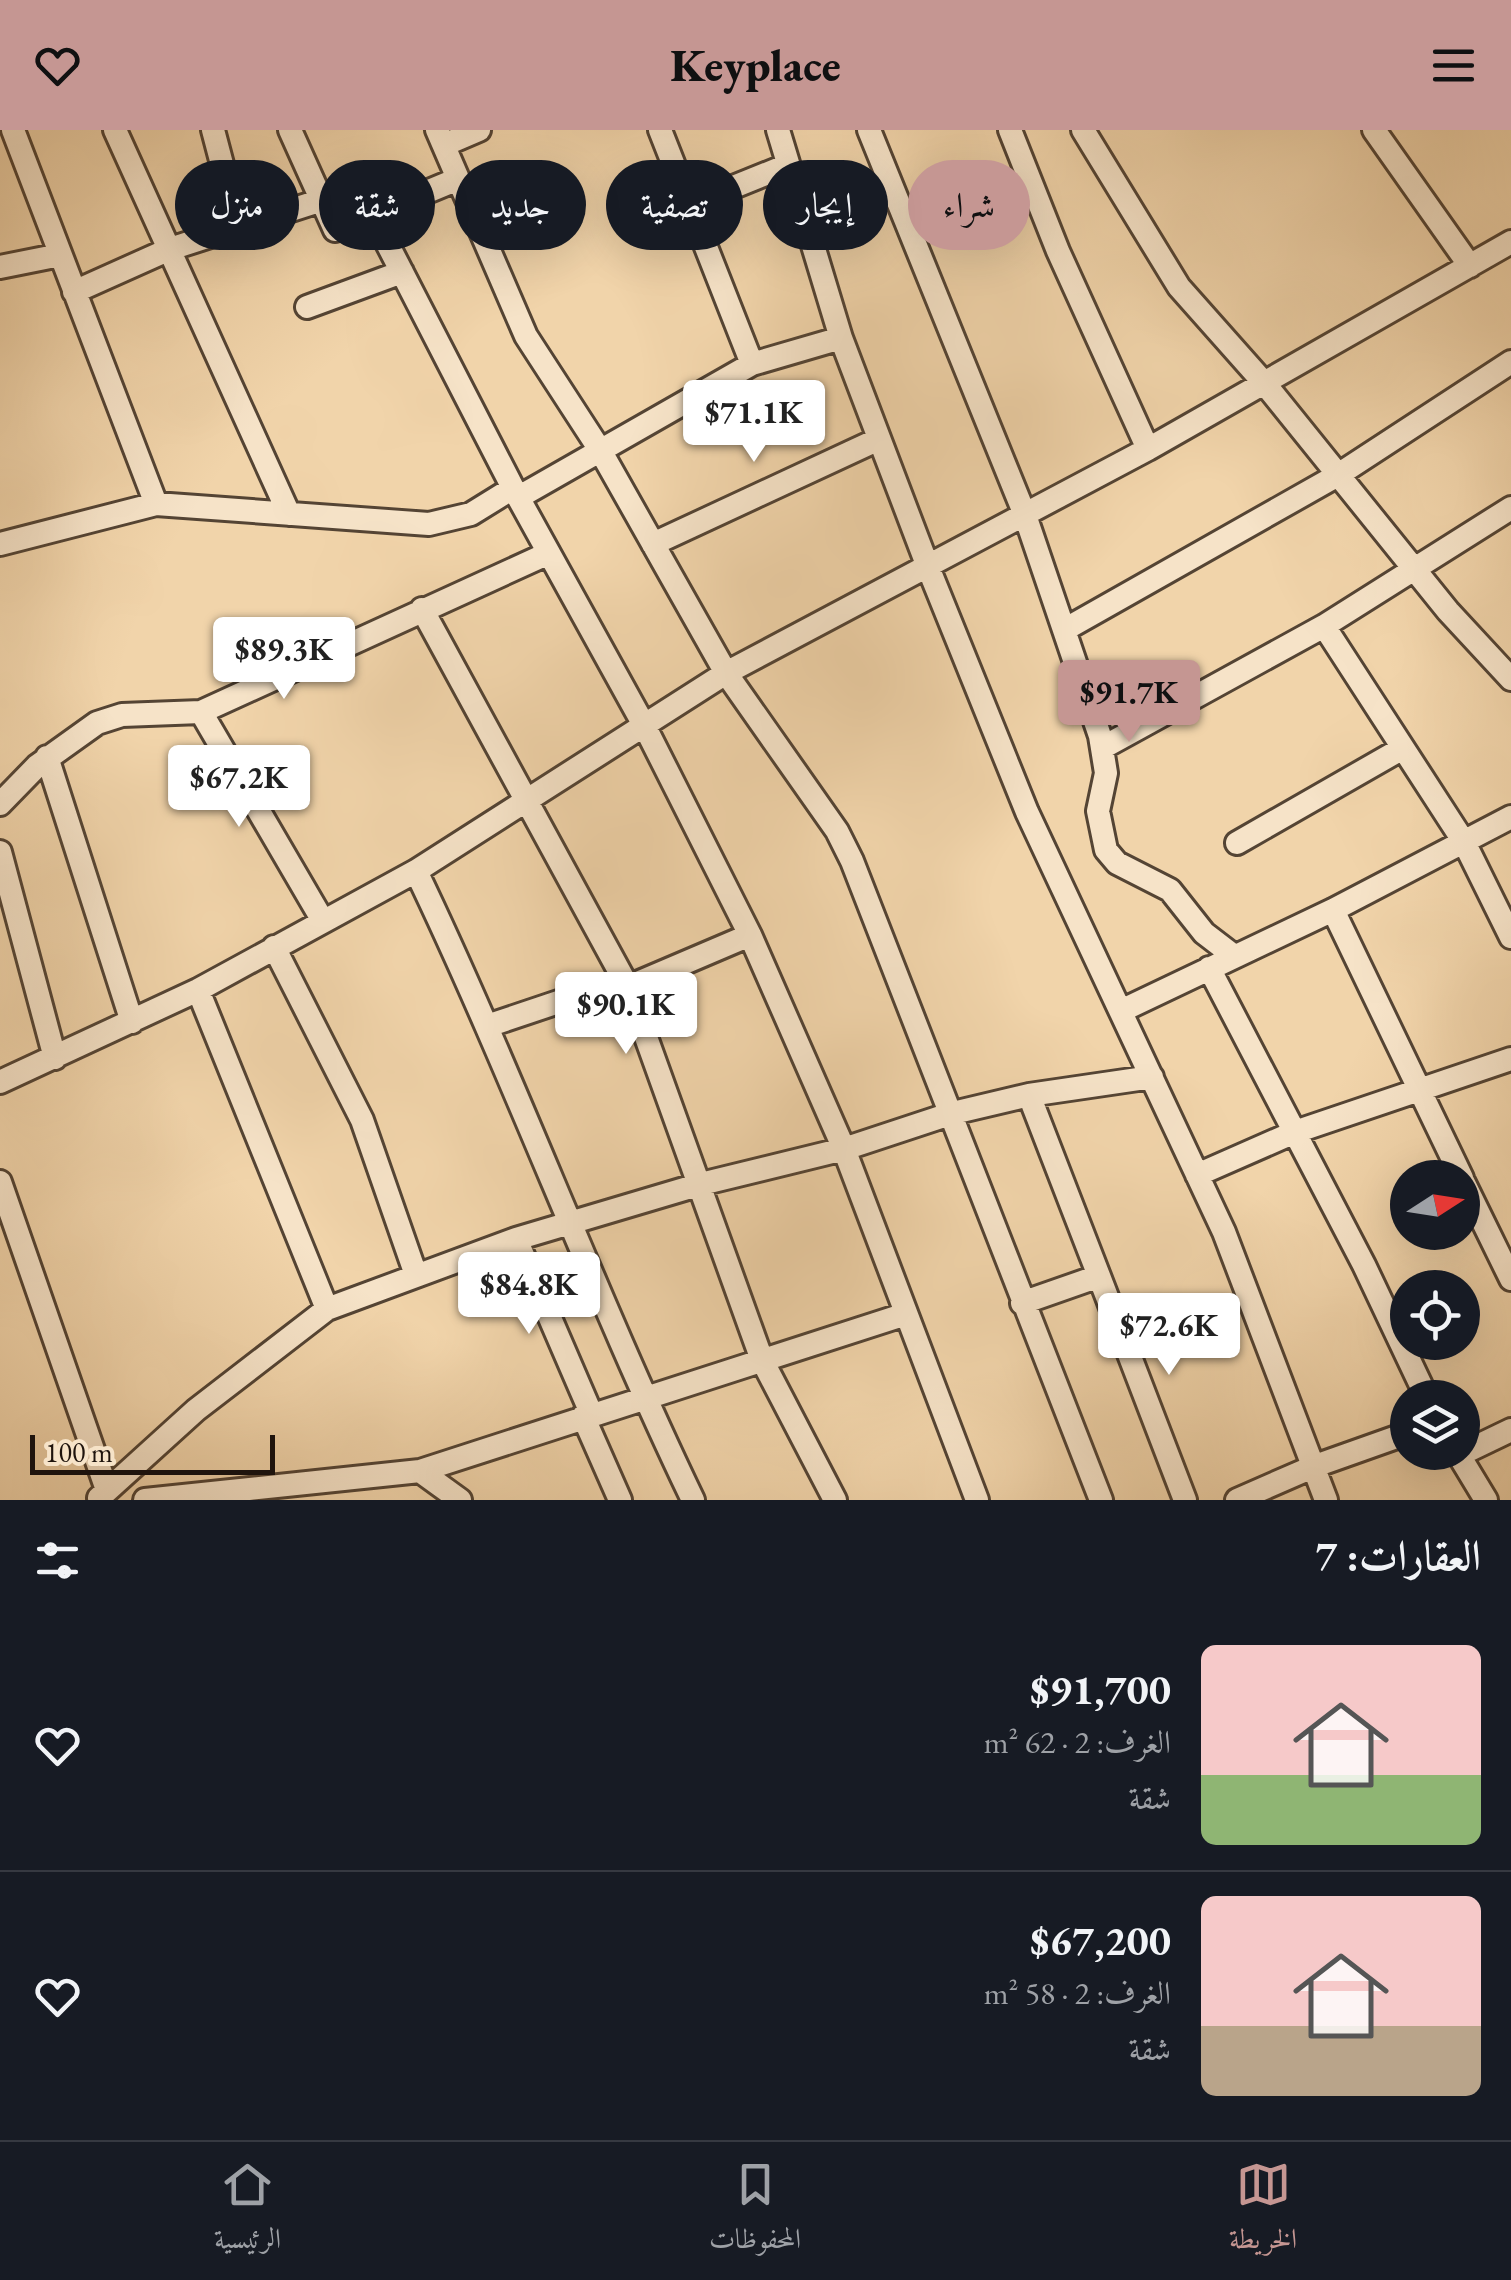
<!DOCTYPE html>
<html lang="ar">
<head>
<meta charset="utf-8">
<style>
  body { margin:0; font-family:"EB Garamond",Amiri,serif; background:#242831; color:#f1f3f6; direction:rtl; height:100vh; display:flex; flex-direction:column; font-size:38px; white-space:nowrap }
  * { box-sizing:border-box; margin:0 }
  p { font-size:32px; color:#9ea1a6 }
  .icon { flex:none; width:55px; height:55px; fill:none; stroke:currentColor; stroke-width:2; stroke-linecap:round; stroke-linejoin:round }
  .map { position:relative; height:1370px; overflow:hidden; direction:ltr }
  .side { display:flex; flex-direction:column; background:#171b24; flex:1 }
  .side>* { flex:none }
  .top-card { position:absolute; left:30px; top:30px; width:1000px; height:90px; direction:rtl; display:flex; gap:20px }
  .needle { width:65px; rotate:78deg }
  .fabs { position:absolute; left:1390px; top:1030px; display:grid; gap:20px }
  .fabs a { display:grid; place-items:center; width:90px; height:90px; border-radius:50%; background:#171b24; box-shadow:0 10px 40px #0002; font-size:50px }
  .scale { position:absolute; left:30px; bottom:25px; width:245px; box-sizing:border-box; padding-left:10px; border:5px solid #1f140d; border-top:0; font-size:28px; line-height:35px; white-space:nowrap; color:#1f140d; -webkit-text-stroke:8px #f6e3c8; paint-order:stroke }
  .price { position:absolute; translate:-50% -85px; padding:0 22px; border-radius:10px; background:#fff; color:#222; font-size:32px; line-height:65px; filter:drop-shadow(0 2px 5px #0008) }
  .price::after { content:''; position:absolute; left:50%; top:60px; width:30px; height:22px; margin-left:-15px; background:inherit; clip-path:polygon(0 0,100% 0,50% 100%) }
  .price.current { background:#c59692; color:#111 }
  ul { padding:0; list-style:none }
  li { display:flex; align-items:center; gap:30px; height:250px; padding:0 30px }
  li+li { border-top:2px solid #363941 }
  li span { display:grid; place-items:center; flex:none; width:280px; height:200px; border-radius:15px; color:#555 }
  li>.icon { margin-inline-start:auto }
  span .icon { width:120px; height:120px; fill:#fffc; stroke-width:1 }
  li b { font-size:42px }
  h2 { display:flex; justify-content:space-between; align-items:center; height:120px; padding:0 30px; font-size:42px }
  .chip { padding:0 35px; border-radius:45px; background:#171b24; box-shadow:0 10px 40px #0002; font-size:35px; line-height:90px }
  .chip.current { background:#c59692; color:#111 }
  header { display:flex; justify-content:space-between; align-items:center; height:130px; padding:0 30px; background:#c59692; color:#111; font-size:45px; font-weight:800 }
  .dock { display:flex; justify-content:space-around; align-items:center; height:140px; border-top:2px solid #363941; background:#171b24; font-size:28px; color:#9ea1a6 }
  .dock a { display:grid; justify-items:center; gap:5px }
  .dock .current { color:#c59692 }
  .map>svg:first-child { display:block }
</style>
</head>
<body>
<header><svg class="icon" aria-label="menu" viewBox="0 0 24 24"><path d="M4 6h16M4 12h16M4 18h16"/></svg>Keyplace<svg class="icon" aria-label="heart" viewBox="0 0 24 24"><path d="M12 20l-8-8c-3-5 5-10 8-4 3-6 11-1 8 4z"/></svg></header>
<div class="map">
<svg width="1511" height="1370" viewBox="0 0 1511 1370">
  <rect width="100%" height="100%" fill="#f1d4aa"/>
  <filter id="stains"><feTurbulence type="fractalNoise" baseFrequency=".002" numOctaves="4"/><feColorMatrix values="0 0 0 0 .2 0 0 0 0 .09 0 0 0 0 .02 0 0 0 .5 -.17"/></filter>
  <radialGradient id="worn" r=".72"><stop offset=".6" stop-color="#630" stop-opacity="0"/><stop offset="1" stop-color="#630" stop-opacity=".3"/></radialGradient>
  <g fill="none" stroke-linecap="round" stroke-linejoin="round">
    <!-- minor casing -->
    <g stroke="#544434" stroke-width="28">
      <path id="minor" d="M13,0l143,374
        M115,0l174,384
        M213,0l25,95
        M290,0l45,100 123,-51
        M437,0l89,206 74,114 126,223 111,158 15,30 249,639
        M660,0l92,234
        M778,0l63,208 87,229 99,245 197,420 102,268
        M869,0l156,385 75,221 6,37 -8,38 8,39 11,13 53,27 34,43 30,23
        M1010,0l48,121 90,198
        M1083,0l96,157 86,97 183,227 63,68
        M1374,0l96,136
        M444,15l35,-15
        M689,75l99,-40
        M373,86l140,272 132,239 105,208 94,214 133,351
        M0,137l60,-12
        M74,162l96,-43 149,-48
        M307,177l95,-35
        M519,367l233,-133 89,-26
        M0,414l156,-40 273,20 42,-10 42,-26
        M653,414l226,-105
        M422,479l206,378 134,373 73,140
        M1324,496l140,216 47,95
        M1064,500l274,-155 173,-113
        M201,582l122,209
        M1102,618l222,-122 187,-118
        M47,627l85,265
        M0,674l37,-38 60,-43 25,-8 79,-3 348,-159
        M1237,713l166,-95
        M0,722l55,206
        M416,741c99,207 178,423 277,629
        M1333,780l129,268
        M274,817l88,173 54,155
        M1209,838l155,297 63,133
        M628,857l122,-52
        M198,860l129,319 189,-70 185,-55 143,-35 109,-36 76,-18 123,-18
        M1123,880l210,-100 178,-93
        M490,895l134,-45
        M0,952l198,-92 218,-119 310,-198 422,-224 363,-207
        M1197,1045l98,-43 216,-73
        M1462,1049l49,100
        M0,1052l107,308
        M516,1109l75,174
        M1099,1146l86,224
        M1022,1173l77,-27 -70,-181
        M583,1286l37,84
        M1457,1322l29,48
        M1459,1325l52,-25
        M420,1341l486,-157
        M99,1368l97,-88 131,-101
        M145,1370l275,-29 40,29
        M1237,1370l78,-34 93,-33"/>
    </g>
    <!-- minor -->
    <use href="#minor" stroke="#f6e3c8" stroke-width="22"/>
  </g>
  <rect width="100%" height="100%" filter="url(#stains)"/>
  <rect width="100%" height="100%" fill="url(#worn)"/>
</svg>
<div class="fabs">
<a><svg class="needle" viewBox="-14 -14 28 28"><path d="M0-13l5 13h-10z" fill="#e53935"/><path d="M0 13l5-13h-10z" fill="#9ea1a6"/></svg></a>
<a><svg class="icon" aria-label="locate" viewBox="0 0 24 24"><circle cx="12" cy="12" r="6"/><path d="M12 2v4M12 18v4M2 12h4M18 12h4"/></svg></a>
<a><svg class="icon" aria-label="layers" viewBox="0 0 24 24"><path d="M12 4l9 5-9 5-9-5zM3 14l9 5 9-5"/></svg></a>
</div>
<div class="scale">100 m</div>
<b class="price" style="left:754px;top:335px">$71.1K</b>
<b class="price" style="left:284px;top:572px">$89.3K</b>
<b class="price current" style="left:1129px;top:615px">$91.7K</b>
<b class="price" style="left:239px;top:700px">$67.2K</b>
<b class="price" style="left:626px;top:927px">$90.1K</b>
<b class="price" style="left:529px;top:1207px">$84.8K</b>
<b class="price" style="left:1169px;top:1248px">$72.6K</b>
<div class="top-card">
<a class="chip current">شراء</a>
<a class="chip">إيجار</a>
<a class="chip">تصفية</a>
<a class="chip">جديد</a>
<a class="chip">شقة</a>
<a class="chip">منزل</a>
</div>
</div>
<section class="side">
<h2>العقارات: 7<svg class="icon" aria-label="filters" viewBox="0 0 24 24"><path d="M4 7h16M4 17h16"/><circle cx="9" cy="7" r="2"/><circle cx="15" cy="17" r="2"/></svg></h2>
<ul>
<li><span style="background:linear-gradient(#f6c9c9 65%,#8fb573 0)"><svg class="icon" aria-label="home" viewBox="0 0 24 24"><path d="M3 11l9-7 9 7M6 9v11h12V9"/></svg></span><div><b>$91,700</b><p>الغرف: 2 · 62 m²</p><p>شقة</p></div><svg class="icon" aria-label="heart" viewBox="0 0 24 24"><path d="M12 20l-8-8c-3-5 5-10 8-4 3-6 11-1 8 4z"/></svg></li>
<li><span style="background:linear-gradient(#f6c9c9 65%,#b9a48a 0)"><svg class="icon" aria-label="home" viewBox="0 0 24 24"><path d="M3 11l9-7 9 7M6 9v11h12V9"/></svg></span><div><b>$67,200</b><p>الغرف: 2 · 58 m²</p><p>شقة</p></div><svg class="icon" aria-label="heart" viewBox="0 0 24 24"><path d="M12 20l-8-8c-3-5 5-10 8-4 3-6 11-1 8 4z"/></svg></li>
</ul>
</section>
<nav class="dock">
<a class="current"><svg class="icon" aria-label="map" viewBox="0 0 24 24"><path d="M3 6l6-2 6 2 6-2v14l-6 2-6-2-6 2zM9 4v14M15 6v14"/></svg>الخريطة</a>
<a><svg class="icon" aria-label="saved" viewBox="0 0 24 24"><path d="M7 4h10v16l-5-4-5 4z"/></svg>المحفوظات</a>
<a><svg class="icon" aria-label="home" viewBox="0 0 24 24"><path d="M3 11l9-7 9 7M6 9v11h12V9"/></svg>الرئيسية</a>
</nav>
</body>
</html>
